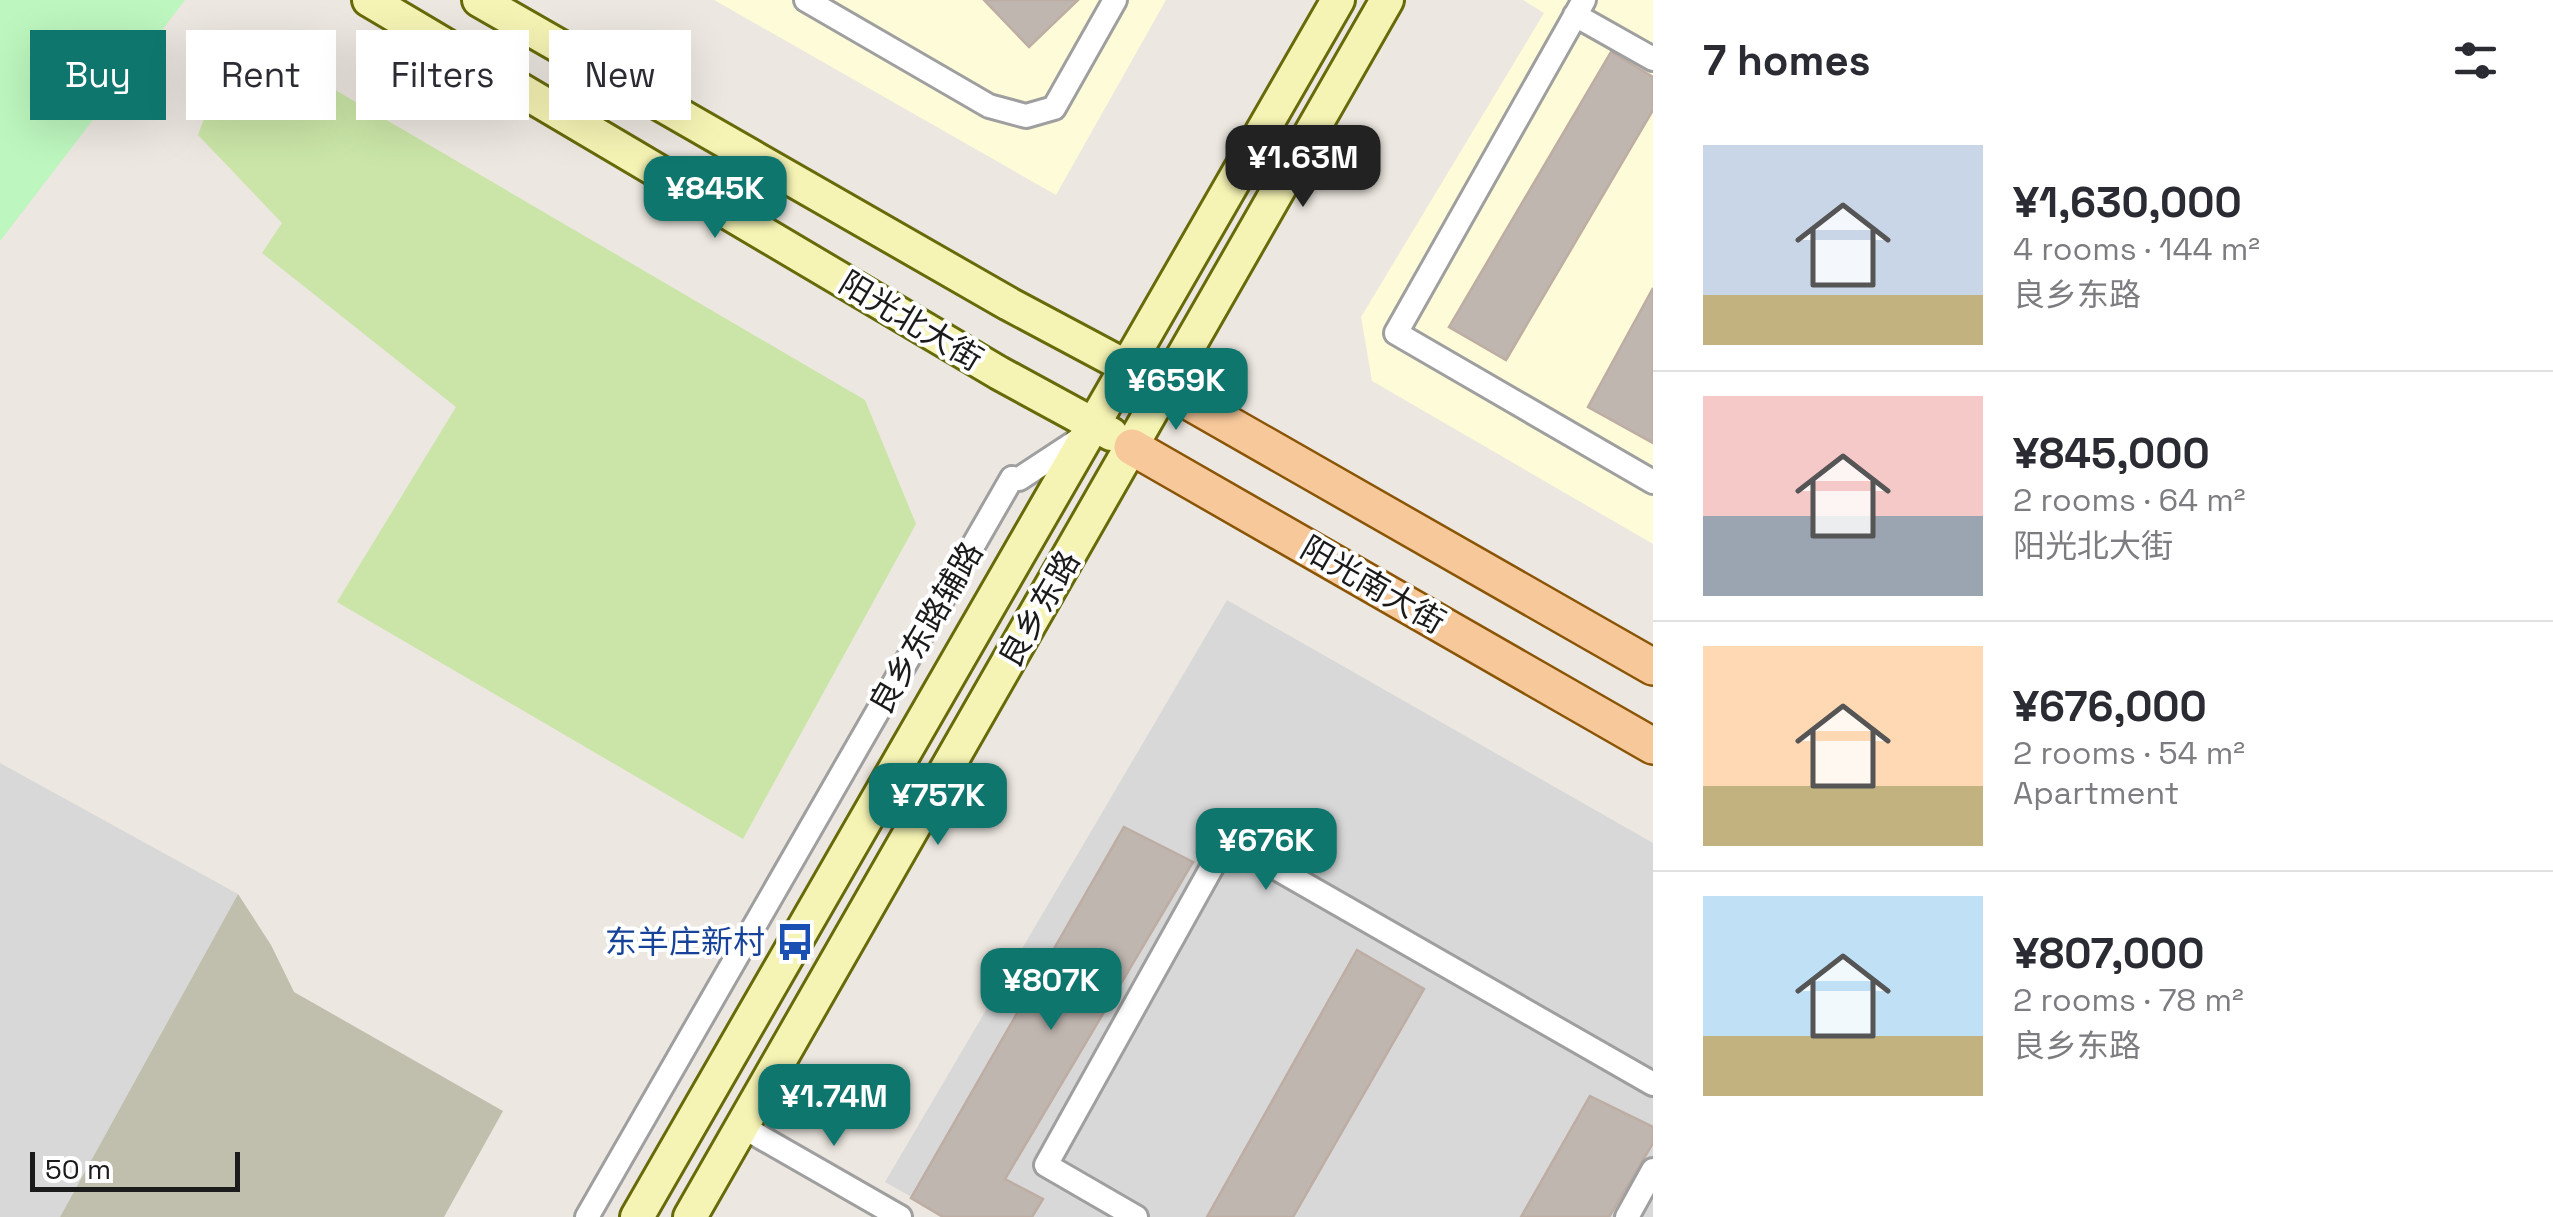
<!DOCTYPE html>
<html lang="en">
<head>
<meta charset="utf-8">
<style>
  body { margin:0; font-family:"Space Grotesk","Noto Sans SC",sans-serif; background:#f2f2f3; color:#2b2b33; height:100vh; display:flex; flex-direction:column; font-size:38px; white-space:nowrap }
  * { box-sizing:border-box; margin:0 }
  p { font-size:32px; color:#7c7c81 }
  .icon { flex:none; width:55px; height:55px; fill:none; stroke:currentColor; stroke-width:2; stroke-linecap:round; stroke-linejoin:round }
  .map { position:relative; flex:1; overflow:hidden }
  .panel { display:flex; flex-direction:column; background:#fff; width:900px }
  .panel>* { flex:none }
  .banner { position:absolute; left:30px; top:30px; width:950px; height:90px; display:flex; gap:20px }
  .scale { position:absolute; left:30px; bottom:25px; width:210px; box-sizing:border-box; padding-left:10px; border:5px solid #1b1b1b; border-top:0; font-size:28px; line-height:35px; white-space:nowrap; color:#1b1b1b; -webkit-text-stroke:8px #fff; paint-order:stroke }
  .price { position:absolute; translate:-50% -85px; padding:0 22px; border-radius:20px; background:#0f766e; color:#fff; font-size:32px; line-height:65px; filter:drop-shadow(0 2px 5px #0008) }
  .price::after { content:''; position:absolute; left:50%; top:60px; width:30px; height:22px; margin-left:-15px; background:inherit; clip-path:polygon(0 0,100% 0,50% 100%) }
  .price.on { background:#222; color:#fff }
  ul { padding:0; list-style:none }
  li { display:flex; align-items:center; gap:30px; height:250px; padding:0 50px }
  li+li { border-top:2px solid #e1e1e2 }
  li span { display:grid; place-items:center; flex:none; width:280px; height:200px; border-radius:0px; color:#555 }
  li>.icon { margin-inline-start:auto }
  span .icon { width:120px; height:120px; fill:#fffc; stroke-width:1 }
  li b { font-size:42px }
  h2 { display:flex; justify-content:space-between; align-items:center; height:120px; padding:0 50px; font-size:42px }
  .tag { padding:0 35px; border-radius:0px; background:#fff; box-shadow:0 10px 40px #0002; font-size:35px; line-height:90px }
  .tag.on { background:#0f766e; color:#fff }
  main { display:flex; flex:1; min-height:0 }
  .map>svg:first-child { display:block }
</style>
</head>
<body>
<main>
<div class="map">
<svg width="1653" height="1217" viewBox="0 0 1653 1217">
  <rect width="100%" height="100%" fill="#ece7e0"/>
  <!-- residential -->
  <path fill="#d9d8d8" d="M1227,600l426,243v374h-706l-62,-35z
    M0,763l238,131 -178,323h-60z"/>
  <!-- education -->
  <path fill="#fdfbd8" d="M714,0h452l-110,195z
    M1523,0h130v544l-281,-163 -11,-64 183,-304z"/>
  <!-- construction -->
  <path fill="#c0beac" d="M238,894l33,51 23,47 209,119 -59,106h-384z"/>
  <!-- grass -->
  <path fill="#cae5a7" d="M236,32l629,368 51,124 -173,315 -406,-237 119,-195 -194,-154 20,-30 -84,-88z"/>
  <!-- park -->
  <path fill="#bdf6be" d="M0,0h185l-185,241z"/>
  <!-- building -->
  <path fill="#c0b6b0" stroke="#bdada3" stroke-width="2.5" d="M984,0h94l-49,47z
    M1611,52l42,25v33l-147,250 -57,-33z
    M1653,288v155l-65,-36z
    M1124,827l69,35 -188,317 38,20 -11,18h-89l-32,-19z
    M1357,950l67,39 -131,228h-86z
    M1590,1096l63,31v16l-44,74h-88z"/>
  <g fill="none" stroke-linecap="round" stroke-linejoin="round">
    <!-- street casing -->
    <g stroke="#9f9f9f" stroke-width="28">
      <path id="street" d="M806,0l183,106 37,10 28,-8 61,-108
        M1584,0l-188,333 257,149
        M1575,15l78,44
        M743,1127l157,90
        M587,1217l425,-739 7,1 64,-42
        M1136,1217l-90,-52 181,-325 426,244
        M1627,1217l26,-47"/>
    </g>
    <!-- secondary casing -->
    <g stroke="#676a09" stroke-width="38">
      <path id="secondary" d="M369,0l630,373 112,61
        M479,0l530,304 135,72
        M637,1217l701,-1217
        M690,1217l697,-1217"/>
    </g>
    <!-- primary casing -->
    <g stroke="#8b5506" stroke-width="40">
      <path id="primary" d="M1165,388l488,279
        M1132,447l521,299"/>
    </g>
    <!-- street -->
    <use href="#street" stroke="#fff" stroke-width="22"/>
    <!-- secondary -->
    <use href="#secondary" stroke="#f6f4b4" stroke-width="32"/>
    <!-- primary -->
    <use href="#primary" stroke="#f7c89a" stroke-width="35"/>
  </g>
  <!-- icons -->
  <defs>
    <g id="bus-bare" transform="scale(3)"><path d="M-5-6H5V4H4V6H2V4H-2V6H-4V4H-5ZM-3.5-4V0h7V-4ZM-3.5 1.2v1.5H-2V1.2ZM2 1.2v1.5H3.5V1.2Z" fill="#1a4fb4" stroke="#fff" stroke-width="2.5" paint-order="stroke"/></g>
  </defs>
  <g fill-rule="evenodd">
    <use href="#bus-bare" x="795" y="942"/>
  </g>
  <g text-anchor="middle" stroke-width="8" stroke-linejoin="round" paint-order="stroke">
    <!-- street labels -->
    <g font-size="32" fill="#1b1b1b" stroke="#fff">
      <text transform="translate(911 321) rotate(31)" y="11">阳光北大街</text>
      <text transform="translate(1373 585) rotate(30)" y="11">阳光南大街</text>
      <text transform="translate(1039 609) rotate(-60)" y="11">良乡东路</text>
      <text transform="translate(926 628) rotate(-60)" y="11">良乡东路辅路</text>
    </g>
    <!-- transit labels -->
    <g font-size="32" fill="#164399" stroke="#fff" text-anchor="end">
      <text x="765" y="953">东羊庄新村</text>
    </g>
  </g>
</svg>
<div class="scale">50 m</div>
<b class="price on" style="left:1303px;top:210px">¥1.63M</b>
<b class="price" style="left:715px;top:241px">¥845K</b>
<b class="price" style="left:1176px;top:433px">¥659K</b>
<b class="price" style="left:938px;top:848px">¥757K</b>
<b class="price" style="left:1266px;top:893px">¥676K</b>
<b class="price" style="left:1051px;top:1033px">¥807K</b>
<b class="price" style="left:834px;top:1149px">¥1.74M</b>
<div class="banner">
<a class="tag on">Buy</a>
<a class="tag">Rent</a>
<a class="tag">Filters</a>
<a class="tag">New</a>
</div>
</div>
<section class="panel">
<h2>7 homes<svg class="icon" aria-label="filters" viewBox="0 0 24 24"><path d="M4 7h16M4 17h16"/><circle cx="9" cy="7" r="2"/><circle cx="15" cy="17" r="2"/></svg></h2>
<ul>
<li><span style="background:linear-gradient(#c9d6e8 75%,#c2b280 0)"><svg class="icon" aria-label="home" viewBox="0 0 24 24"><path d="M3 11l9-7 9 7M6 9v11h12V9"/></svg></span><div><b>¥1,630,000</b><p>4 rooms · 144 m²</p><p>良乡东路</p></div></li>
<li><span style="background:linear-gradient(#f6c9c9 60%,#9aa5b1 0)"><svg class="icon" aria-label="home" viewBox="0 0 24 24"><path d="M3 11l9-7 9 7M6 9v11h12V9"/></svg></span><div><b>¥845,000</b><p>2 rooms · 64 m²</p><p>阳光北大街</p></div></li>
<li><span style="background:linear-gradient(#ffd9b3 70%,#c2b280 0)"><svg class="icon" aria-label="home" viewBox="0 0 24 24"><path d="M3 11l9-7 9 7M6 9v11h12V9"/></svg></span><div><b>¥676,000</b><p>2 rooms · 54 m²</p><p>Apartment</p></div></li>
<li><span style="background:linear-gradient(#bfe0f5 70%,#c2b280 0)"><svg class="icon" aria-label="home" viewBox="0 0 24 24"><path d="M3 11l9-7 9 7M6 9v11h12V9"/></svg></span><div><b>¥807,000</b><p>2 rooms · 78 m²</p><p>良乡东路</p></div></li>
</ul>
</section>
</main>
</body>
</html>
